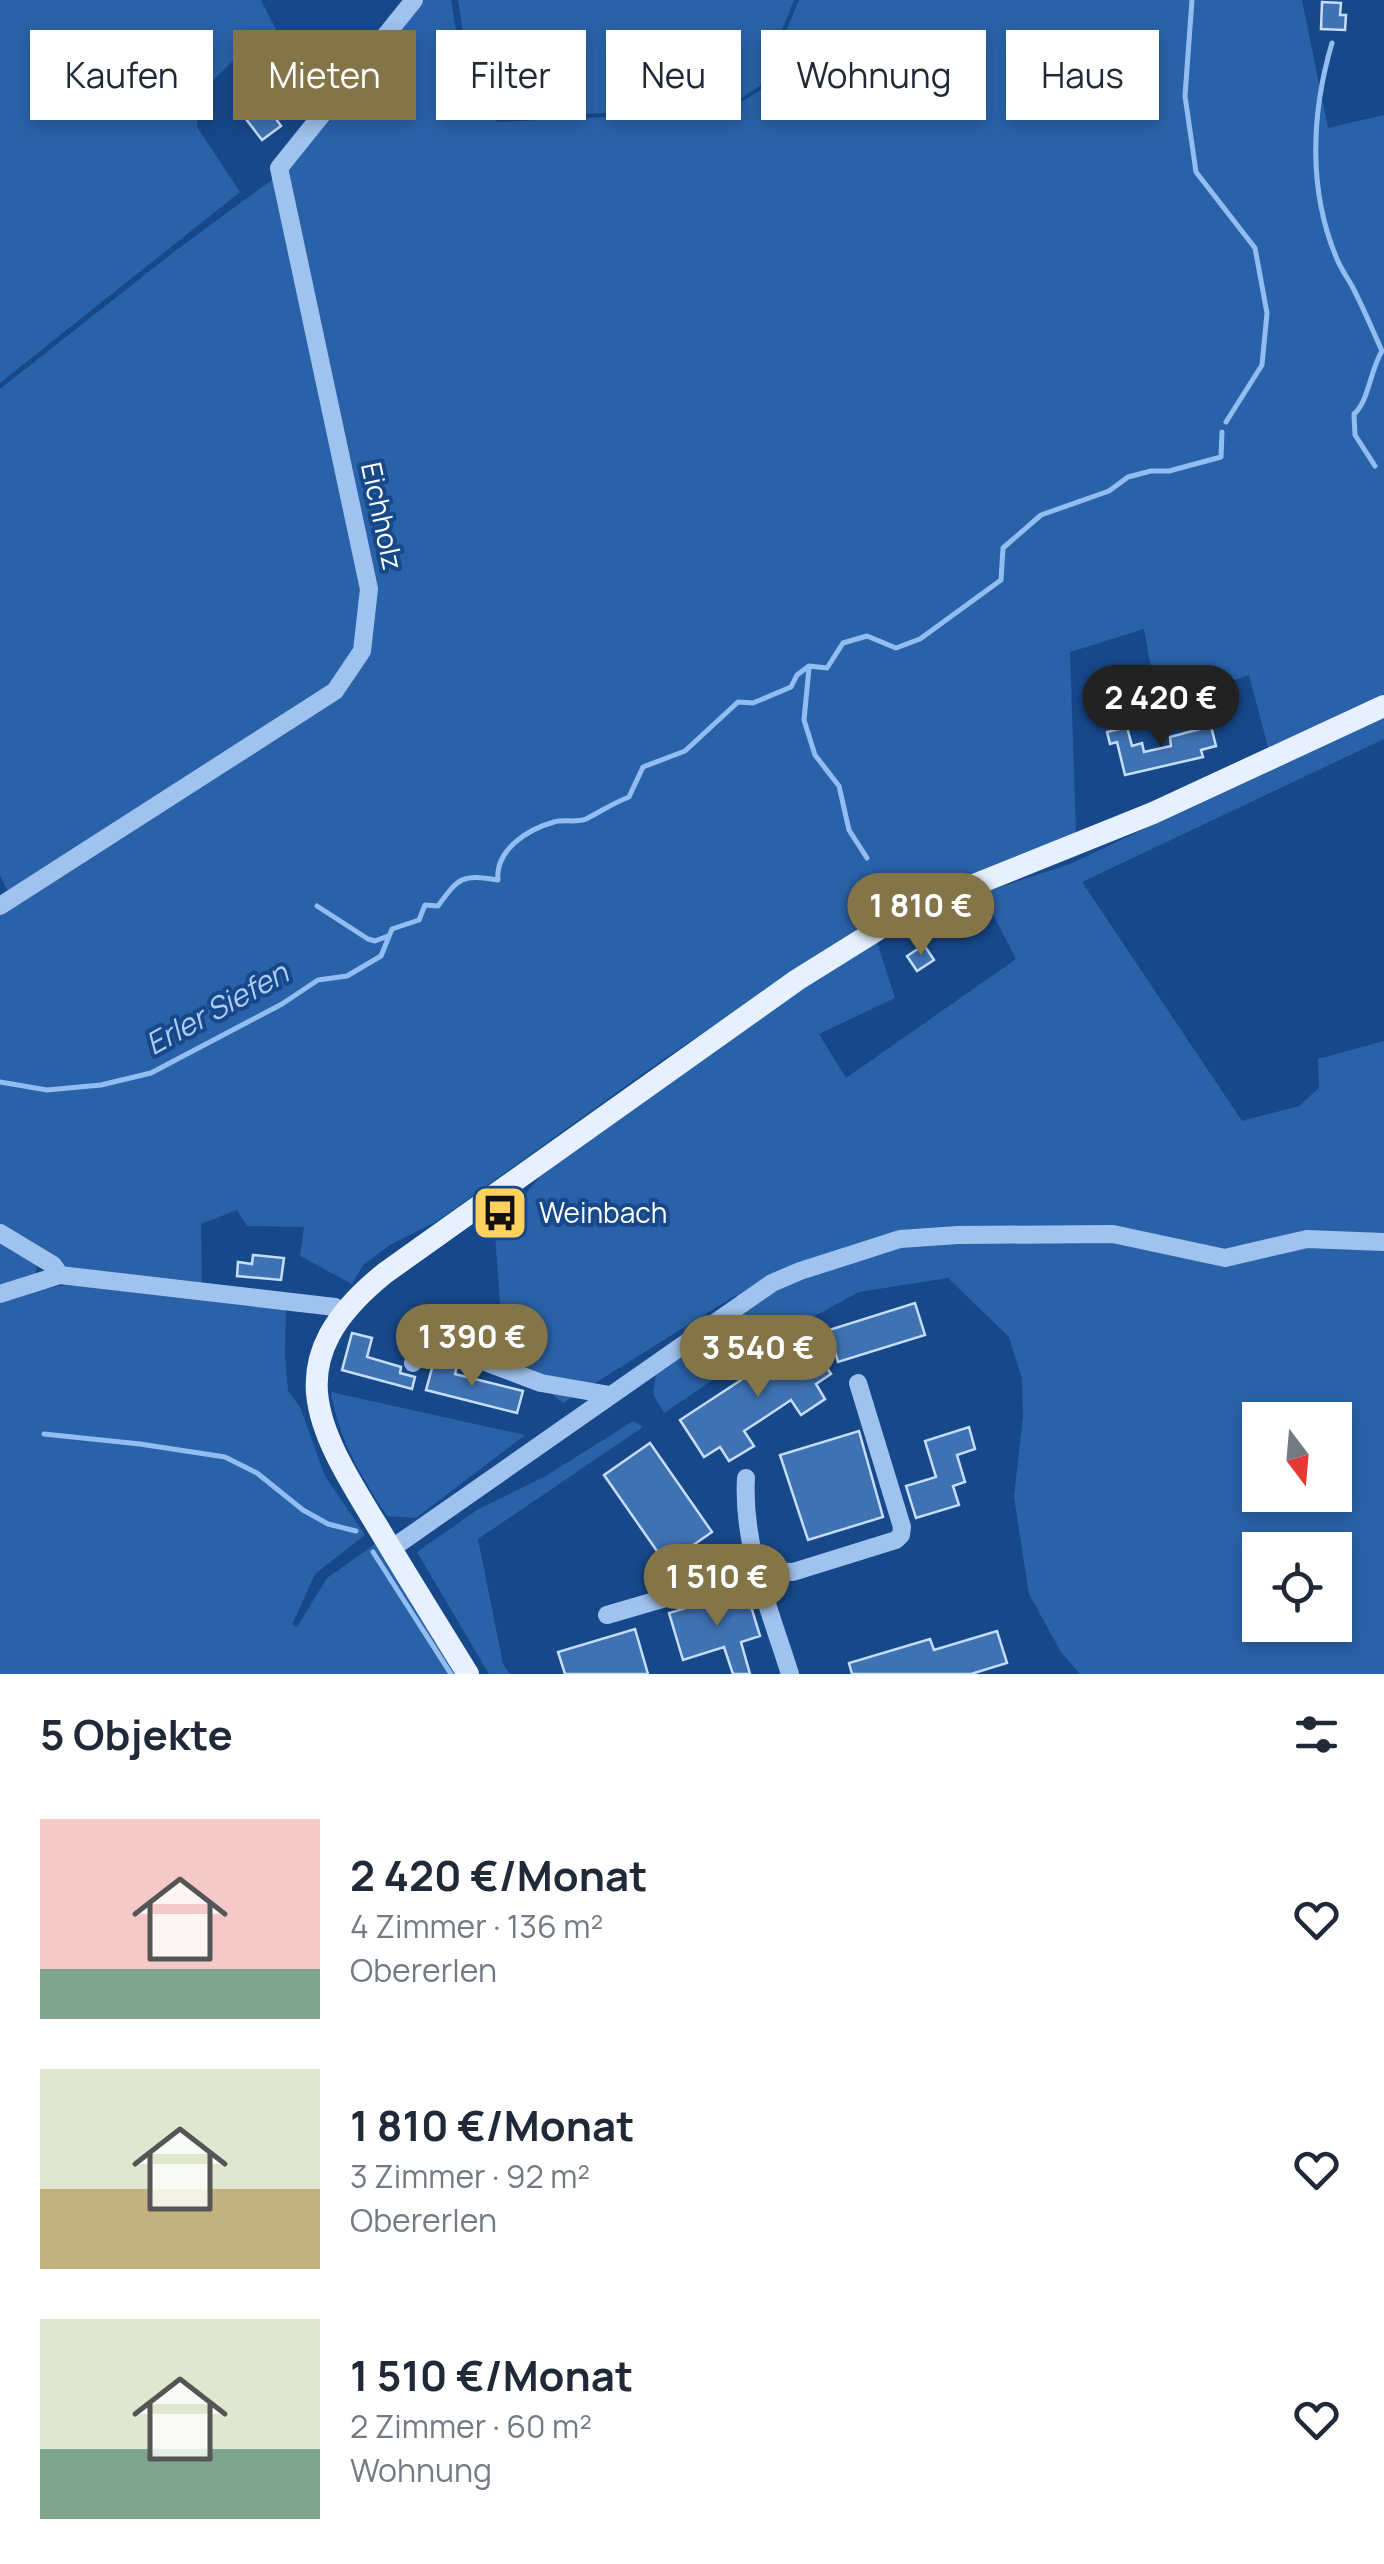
<!DOCTYPE html>
<html lang="de">
<head>
<meta charset="utf-8">
<style>
  body { margin:0; font-family:Manrope,sans-serif; background:#f2f2f3; color:#1f2937; height:100vh; display:flex; flex-direction:column; font-size:38px; white-space:nowrap }
  * { box-sizing:border-box; margin:0 }
  p { font-size:32px; color:#747a83 }
  .icon { flex:none; width:55px; height:55px; fill:none; stroke:currentColor; stroke-width:2; stroke-linecap:round; stroke-linejoin:round }
  .map { position:relative; height:1674px; overflow:hidden }
  .panel { display:flex; flex-direction:column; background:#fff; flex:1 }
  .panel>* { flex:none }
  .hud { position:absolute; left:30px; top:30px; width:1325px; height:90px; display:flex; gap:20px }
  .needle { width:65px; rotate:164deg }
  .fabs { position:absolute; left:1242px; top:1402px; display:grid; gap:20px }
  .fabs a { display:grid; place-items:center; width:110px; height:110px; border-radius:0px; background:#fff; box-shadow:0 5px 15px #0003; font-size:50px }
  .price { position:absolute; translate:-50% -85px; padding:0 22px; border-radius:35px; background:#847548; color:#fff; font-size:32px; line-height:65px; filter:drop-shadow(0 2px 5px #0008) }
  .price::after { content:''; position:absolute; left:50%; top:60px; width:30px; height:22px; margin-left:-15px; background:inherit; clip-path:polygon(0 0,100% 0,50% 100%) }
  .price.on { background:#222; color:#fff }
  ul { padding:0; list-style:none }
  li { display:flex; align-items:center; gap:30px; height:250px; padding:0 40px }
  li span { display:grid; place-items:center; flex:none; width:280px; height:200px; border-radius:0px; color:#555 }
  li>.icon { margin-inline-start:auto }
  span .icon { width:120px; height:120px; fill:#fffc; stroke-width:1 }
  li b { font-size:42px }
  h2 { display:flex; justify-content:space-between; align-items:center; height:120px; padding:0 40px; font-size:42px }
  .tag { padding:0 35px; border-radius:0px; background:#fff; box-shadow:0 5px 15px #0003; font-size:35px; line-height:90px }
  .tag.on { background:#847548; color:#fff }
  .map>svg:first-child { display:block }
</style>
</head>
<body>
<div class="map">
<svg width="1384" height="1674" viewBox="0 0 1384 1674">
  <rect width="100%" height="100%" fill="#17488a"/>
  <!-- green -->
  <path fill="#2a62a9" fill-rule="evenodd" d="M0,0h261l16,31 -42,28 -35,34 -3,34 43,65 -240,191z
    M418,0h33l17,104 30,18 215,-10 27,-9 22,-14 37,-89h503l26,128 56,-13v579l-115,57 -20,-76 -91,32 -14,-78 -74,23 6,181 -263,126 -155,104 -219,157 -49,25 -27,20 -11,19 -52,-28 4,-29 -57,-1 -10,-16 -36,14 1,65 -135,-22 -67,-43v-313l337,-219 34,-74 -84,-447z
    M458,0h336l-34,86 -22,14 -26,8 -212,10 -26,-16z
    M277,176l89,413 -7,60 -26,40 -322,209 -11,-23v-486l175,-138z
    M1384,716v23l-302,143 160,239 57,-15 20,-18 -1,-29 66,-18v633h-304l-19,-22 -32,-58 -15,-97 9,-81 -1,-37 -13,-42 -61,-59 -89,14 -83,45 -112,76 -11,-19 3,-20 93,-64 -13,-15 -173,108 -67,-55 4,-46 -6,-81 29,-24 19,-23 272,-195 62,-40 19,59 -76,36 27,44 170,-119 -34,-66 88,-29zM1260,1420h75v75h-75zM1260,1550h75v75h-75z
    M0,1241l37,24 -2,11 -35,12z
    M64,1285l134,8 88,15 -1,47 3,36 12,16 25,69 40,59 -50,39 -23,51 5,2 30,-49 48,-34 86,130h-461v-376z
    M331,1392l194,43 -109,83 -29,-2c-26,-40 -48,-76 -56,-124z
    M633,1421l10,6 -165,112 25,125 7,10h-21l-72,-122 60,-42 69,-34z"/>
  <g fill="none" stroke-linecap="round" stroke-linejoin="round">
    <!-- stream -->
    <path stroke="#92bdf1" stroke-width="5" d="M1192,0l-7,96 11,76 59,76 12,65 -5,52 -36,57
      M1332,43c-21,71 -24,148 5,216 4,10 10,18 15,27 11,21 20,43 30,65 -12,19 -13,50 -28,63l1,21 20,31
      M809,668l-5,52 11,35 24,31 10,44 18,28
      M317,906l51,33 7,2 13,-5
      M0,1082l47,8 54,-5 50,-12 131,-69 36,-24 29,-4 34,-20 11,-27 27,-9 6,-15 13,1c21,-29 24,-32 60,-26 -3,-30 30,-51 56,-58 10,-3 22,1 32,-3 14,-7 27,-16 43,-22l14,-30 42,-16 53,-49 15,1 38,-16 6,-12 12,-9 18,2 16,-25 24,-7 29,12 24,-9 81,-59 2,-32 38,-33 68,-24 19,-14 23,-6h18l52,-14 1,-25
      M44,1434l96,10 85,13 32,16 46,37 25,14 28,7
      M373,1552l78,122"/>
  </g>
  <!-- building -->
  <path fill="#3f72b3" stroke="#c6ddfa" stroke-width="2.5" d="M1322,2l19,1 -1,12h6l-1,15 -24,-1z
    M288,72l14,23 -28,21 7,10 -19,14 -23,-30z
    M1211,726l5,20 -15,4 2,7 -78,18 -8,-33 -7,2 -3,-12 20,-5 5,19 10,-3 2,9 27,-6 -1,-9z
    M924,945l10,15 -17,11 -10,-15z
    M253,1255l31,3 -3,22 -44,-4 1,-14 14,2z
    M915,1303l10,32 -87,27 -9,-32z
    M352,1333l20,5 -5,19 34,10 -1,6 15,4 -3,12 -70,-19z
    M807,1337l24,37 -15,10 9,15 -24,16 -10,-15 -24,16 -23,15 10,15 -25,15 -9,-14 -16,10 -24,-37z
    M434,1361l23,5 -2,8 68,17 -6,22 -91,-23z
    M969,1427l6,22 -18,6 8,27 -12,4 6,19 -43,13 -10,-32 30,-9 -11,-36z
    M859,1431l24,86 -75,23 -28,-85z
    M650,1443l62,89 -46,32 -62,-89z
    M746,1590l14,46 -19,6 9,32h-17l-9,-27 -41,13 -14,-47z
    M635,1629l13,45h-83l-7,-22z
    M997,1631l10,32 -36,11h-119l-3,-11 81,-24 4,11z"/>
  <g fill="none" stroke-linecap="round" stroke-linejoin="round">
    <!-- minor -->
    <path stroke="#a0c2ee" stroke-width="18" d="M0,906l335,-215 27,-40 7,-62 -90,-421 135,-168
      M0,1233l53,32 7,10 275,32 8,6
      M0,1294l60,-19
      M413,1363l6,-18 53,12 69,26 69,12
      M746,1478c-4,68 24,132 44,196
      M391,1549l381,-266 28,-12 100,-32 58,-4 155,-1 112,24 82,-19 77,3
      M607,1615l151,-44 35,1 103,-32 5,-5 1,-8 -44,-144"/>
    <!-- major -->
    <path stroke="#e7f0ff" stroke-width="22" d="M468,1674c-31,-50 -62,-100 -92,-150 -61,-99 -99,-164 9,-251l412,-293 85,-53 92,-42 179,-72 231,-107"/>
  </g>
  <!-- icons -->
  <defs>
    <g id="bus-square" transform="scale(2.875)"><rect x="-9" y="-9" width="18" height="18" rx="4" fill="#ffd25d" stroke="#17488a"/><path d="M-5-6H5V4H4V6H2V4H-2V6H-4V4H-5ZM-3.5-4V0h7V-4ZM-3.5 1.2v1.5H-2V1.2ZM2 1.2v1.5H3.5V1.2Z" fill="#111"/></g>
  </defs>
  <g fill-rule="evenodd">
    <use href="#bus-square" x="500" y="1213"/>
  </g>
  <g text-anchor="middle" stroke-width="8" stroke-linejoin="round" paint-order="stroke">
    <!-- street labels -->
    <g font-size="28" fill="#fff" stroke="#17488a">
      <text transform="translate(382 516) rotate(78)" y="10">Eichholz</text>
    </g>
    <!-- poi labels -->
    <g font-size="28" fill="#fff" stroke="#17488a" text-anchor="start">
      <text x="539" y="1223">Weinbach</text>
    </g>
    <!-- water labels -->
    <g font-size="30" font-style="italic" fill="#accdf6" stroke="#17488a">
      <text transform="translate(217 1009) rotate(-29)" y="10">Erler Siefen</text>
    </g>
  </g>
</svg>
<div class="fabs">
<a><svg class="needle" viewBox="-14 -14 28 28"><path d="M0-13l5 13h-10z" fill="#e53935"/><path d="M0 13l5-13h-10z" fill="#747a83"/></svg></a>
<a><svg class="icon" aria-label="locate" viewBox="0 0 24 24"><circle cx="12" cy="12" r="6"/><path d="M12 2v4M12 18v4M2 12h4M18 12h4"/></svg></a>
</div>
<b class="price on" style="left:1161px;top:750px">2 420 €</b>
<b class="price" style="left:921px;top:958px">1 810 €</b>
<b class="price" style="left:472px;top:1389px">1 390 €</b>
<b class="price" style="left:758px;top:1400px">3 540 €</b>
<b class="price" style="left:717px;top:1629px">1 510 €</b>
<div class="hud">
<a class="tag">Kaufen</a>
<a class="tag on">Mieten</a>
<a class="tag">Filter</a>
<a class="tag">Neu</a>
<a class="tag">Wohnung</a>
<a class="tag">Haus</a>
</div>
</div>
<section class="panel">
<h2>5 Objekte<svg class="icon" aria-label="filters" viewBox="0 0 24 24"><path d="M4 7h16M4 17h16"/><circle cx="9" cy="7" r="2"/><circle cx="15" cy="17" r="2"/></svg></h2>
<ul>
<li><span style="background:linear-gradient(#f6c9c9 75%,#7fa58c 0)"><svg class="icon" aria-label="home" viewBox="0 0 24 24"><path d="M3 11l9-7 9 7M6 9v11h12V9"/></svg></span><div><b>2 420 €/Monat</b><p>4 Zimmer · 136 m²</p><p>Obererlen</p></div><svg class="icon" aria-label="heart" viewBox="0 0 24 24"><path d="M12 20l-8-8c-3-5 5-10 8-4 3-6 11-1 8 4z"/></svg></li>
<li><span style="background:linear-gradient(#dfe7d0 60%,#c2b280 0)"><svg class="icon" aria-label="home" viewBox="0 0 24 24"><path d="M3 11l9-7 9 7M6 9v11h12V9"/></svg></span><div><b>1 810 €/Monat</b><p>3 Zimmer · 92 m²</p><p>Obererlen</p></div><svg class="icon" aria-label="heart" viewBox="0 0 24 24"><path d="M12 20l-8-8c-3-5 5-10 8-4 3-6 11-1 8 4z"/></svg></li>
<li><span style="background:linear-gradient(#dfe7d0 65%,#7fa58c 0)"><svg class="icon" aria-label="home" viewBox="0 0 24 24"><path d="M3 11l9-7 9 7M6 9v11h12V9"/></svg></span><div><b>1 510 €/Monat</b><p>2 Zimmer · 60 m²</p><p>Wohnung</p></div><svg class="icon" aria-label="heart" viewBox="0 0 24 24"><path d="M12 20l-8-8c-3-5 5-10 8-4 3-6 11-1 8 4z"/></svg></li>
</ul>
</section>
</body>
</html>
